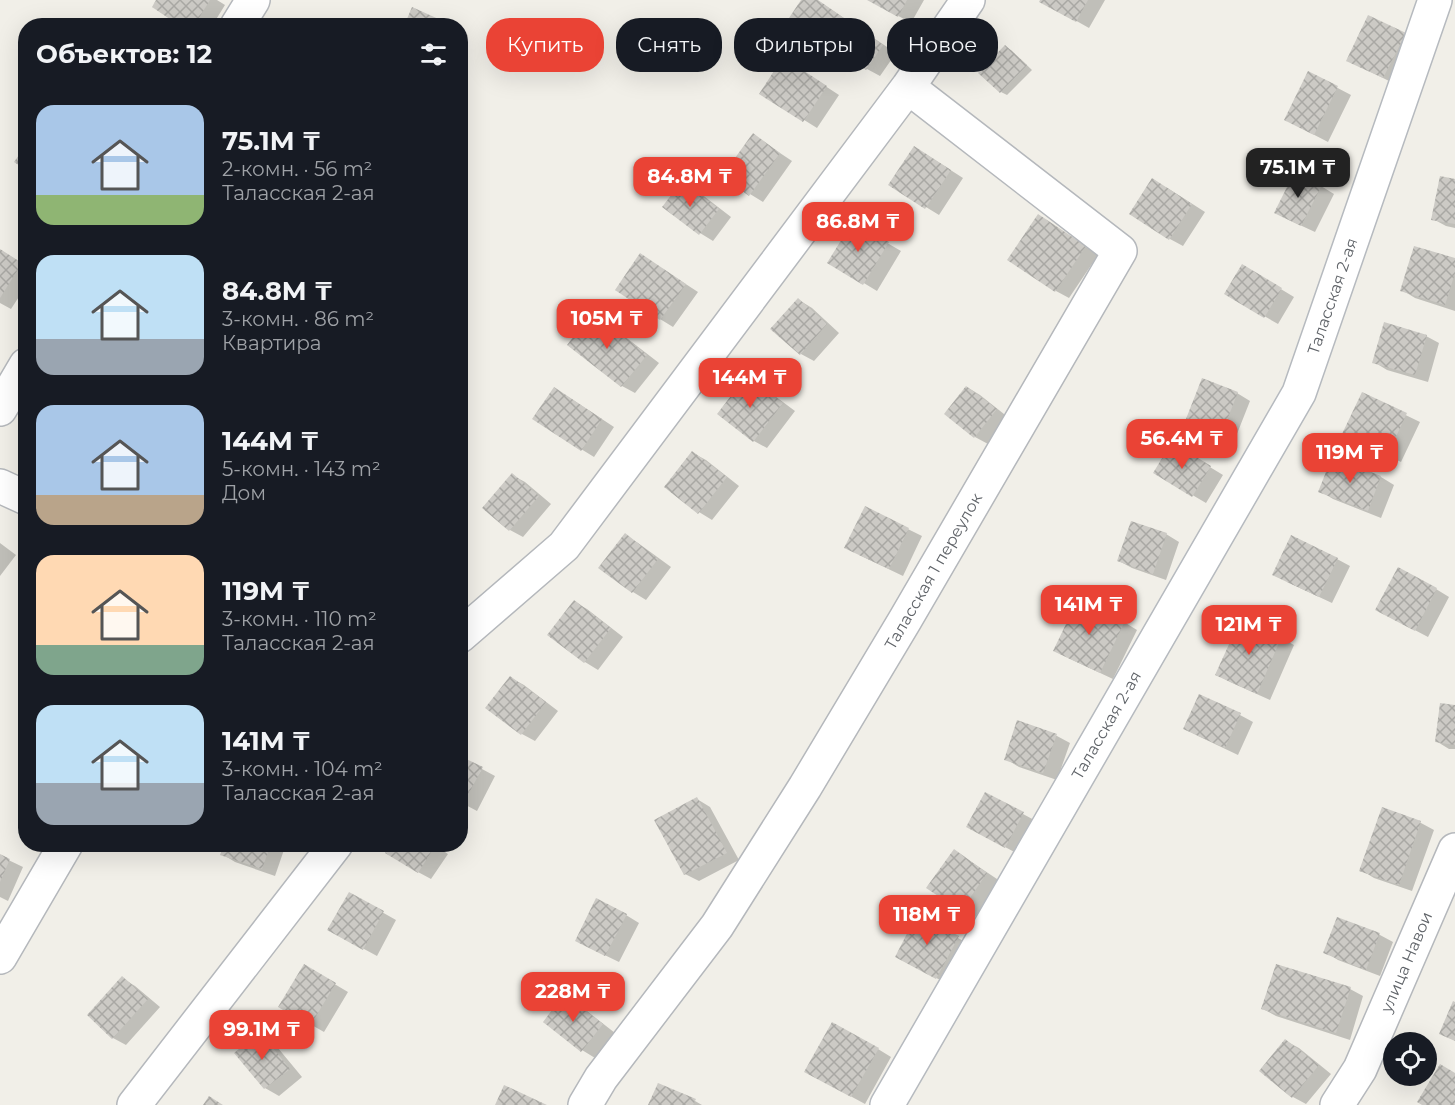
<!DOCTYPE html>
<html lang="ru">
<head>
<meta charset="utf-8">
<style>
  body { margin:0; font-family:Montserrat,sans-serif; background:#242831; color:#f1f3f6; height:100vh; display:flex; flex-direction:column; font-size:22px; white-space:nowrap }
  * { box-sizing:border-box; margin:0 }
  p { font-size:20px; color:#9ea1a6 }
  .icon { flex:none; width:33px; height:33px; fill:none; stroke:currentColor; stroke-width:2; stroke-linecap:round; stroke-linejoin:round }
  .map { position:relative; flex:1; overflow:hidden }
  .details { position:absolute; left:18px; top:18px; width:450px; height:834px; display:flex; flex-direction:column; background:#171b24; border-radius:24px; box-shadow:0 6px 24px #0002 }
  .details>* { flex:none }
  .guide { position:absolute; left:486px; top:18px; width:570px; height:54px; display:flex; gap:12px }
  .fabs { position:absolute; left:1383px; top:1032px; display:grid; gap:12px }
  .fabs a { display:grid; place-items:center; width:54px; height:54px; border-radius:50%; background:#171b24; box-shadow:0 6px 24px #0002; font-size:30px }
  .price { position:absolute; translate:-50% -51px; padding:0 14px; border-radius:12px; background:#ea4335; color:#fff; font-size:20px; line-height:39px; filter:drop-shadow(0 2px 3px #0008) }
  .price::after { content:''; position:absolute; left:50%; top:36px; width:18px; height:14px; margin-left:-9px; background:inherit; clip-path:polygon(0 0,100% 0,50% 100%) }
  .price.selected { background:#222; color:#fff }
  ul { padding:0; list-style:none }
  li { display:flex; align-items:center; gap:18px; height:150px; padding:0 18px }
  li span { display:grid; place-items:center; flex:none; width:168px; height:120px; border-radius:18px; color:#555 }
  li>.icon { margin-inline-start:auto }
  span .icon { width:72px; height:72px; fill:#fffc; stroke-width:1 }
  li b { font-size:26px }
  h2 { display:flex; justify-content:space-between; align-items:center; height:72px; padding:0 18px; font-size:26px }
  .pill { padding:0 21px; border-radius:24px; background:#171b24; box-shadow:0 6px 24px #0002; font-size:21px; line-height:54px }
  .pill.selected { background:#ea4335; color:#fff }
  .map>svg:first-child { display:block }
</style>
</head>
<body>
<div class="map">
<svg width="1455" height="1105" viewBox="0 0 1455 1105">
  <defs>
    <pattern id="building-cross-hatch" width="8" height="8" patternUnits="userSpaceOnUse" patternTransform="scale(1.5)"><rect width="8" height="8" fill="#cccac5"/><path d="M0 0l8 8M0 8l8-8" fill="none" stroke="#a9a8a4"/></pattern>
  </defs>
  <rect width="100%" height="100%" fill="#f1efe8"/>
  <!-- shadow -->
  <path fill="#0003" d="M158,0h59l8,5 -13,21h-29z
    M803,0h14l79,53 -16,23 -13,-7z
    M870,0h54l-13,23z
    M1042,0h63l-16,28 -48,-27z
    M460,31l8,4 -8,18z
    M1405,34l13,8 -21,43 -36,-18z
    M1005,47l6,3 21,20 -25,25 -6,-3z
    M796,67l43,28 -22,33 -56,-35z
    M1309,73l42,22 -23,47 -29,-15z
    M753,135l39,26 -29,41 -13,-8z
    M927,155l36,23 -24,37 -49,-30z
    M1455,181v47l-9,-2 -13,-7z
    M683,183l13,7 35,27 -18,24 -13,-8z
    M1321,186l13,8 -19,38 -26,-12z
    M1166,187l39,25 -22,34 -13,-7z
    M853,223l48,28 -24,40 -48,-29z
    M1051,224l47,31 -29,43 -13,-7z
    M0,250l26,16v20l-15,23 -11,-6z
    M641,255l57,37 -25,35 -13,-8z
    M1455,259v52l-40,-13 -13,-8z
    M1243,266l51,31 -16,27 -52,-30z
    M799,300l13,8 27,25 -25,28 -13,-7z
    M593,314l13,8 53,41 -24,30 -13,-7 -53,-41z
    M1426,336l13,7 -11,39 -41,-12 -13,-8z
    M747,377l13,8 35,26 -28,37 -13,-7 -35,-27z
    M967,387l13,8 29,23 -21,26 -13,-7z
    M1237,393l13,8 -17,43 -34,-13 -13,-8z
    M1362,394l58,28 -19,40 -57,-28z
    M567,396l47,31 -20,30 -13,-8z
    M1172,444l51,31 -17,28 -51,-30z
    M693,453l13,7 33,26 -27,34 -13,-8z
    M1332,459l49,18 13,8 -13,33 -48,-19 -13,-8z
    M512,475l13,7 26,22 -28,33 -13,-7 -26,-22z
    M865,508l57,28 -19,40 -44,-21z
    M1166,534l13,8 -13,38 -34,-12 -13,-7z
    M625,535l13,8 33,24 -25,33 -13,-8z
    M0,543l16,12 -16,21z
    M1337,559l13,7 -18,37 -45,-21z
    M1436,589l13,8 -21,40 -38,-20z
    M574,602l13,7 36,28 -25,33 -13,-8 -36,-27z
    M1241,620l40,18 13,7 -24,55 -40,-18 -13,-7z
    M1124,622l13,8 -24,49 -45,-21z
    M511,678l13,7 34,26 -23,30 -13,-7z
    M1200,696l40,19 13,7 -15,33 -40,-19 -13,-7z
    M1455,706v43h-6l-13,-8z
    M1018,722l39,14 13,7 -13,37 -38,-13 -13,-8z
    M482,769l13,7 -18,35 -17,-9z
    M697,799l13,8 29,53 -40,21 -14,-7z
    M1383,809l38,14 13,7 -22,61 -38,-13 -13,-8z
    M1023,814l13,7 -18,33 -37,-20z
    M225,844h61l-11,32 -40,-14 -13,-8z
    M433,844l15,10 -17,25 -13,-7z
    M0,856l23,11 -15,34 -8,-4z
    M967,859l33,22 -25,36 -13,-7z
    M350,894l46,26 -19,36 -48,-26z
    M626,915l13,8 -20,39 -29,-14z
    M1338,919l42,16 13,7 -13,34 -42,-16 -13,-8z
    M958,938l13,7 -21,40 -41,-21z
    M304,966l44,26 -24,40 -44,-25z
    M122,978l13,8 25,21 -34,38 -13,-7z
    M1350,989l13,7 -13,44 -74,-24 -13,-7z
    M565,996l13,8 37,29 -20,25 -13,-8z
    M260,1034l13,8 29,35 -23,19 -14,-8 -28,-35z
    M1286,1041l13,7 32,26 -25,30 -13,-7z
    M878,1049l13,8 -26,47 -46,-25z
    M659,1085l36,16 7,4h-52z"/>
  <!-- building -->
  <path fill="url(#building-cross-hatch)" d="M156,0h54l-16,26h-14l-28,-19z
    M801,0h17l65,45 -17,25 -77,-52z
    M867,0h40l-9,17z
    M1040,0h48l-12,22 -37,-20z
    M412,7l42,19h-50z
    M1368,15l38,18 -23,45 -37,-17z
    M1005,45l22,20 -27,28 -22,-20z
    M783,57l44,29 -24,36 -44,-28z
    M1308,71l30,15 -24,49 -30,-15z
    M753,133l27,20 -31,43 -27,-20z
    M26,145v25l-12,-8z
    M914,146l37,24 -26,39 -37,-24z
    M1295,171l27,14 -21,41 -27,-13z
    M1440,176l15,3v45l-24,-4z
    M1152,178l40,26 -23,36 -40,-26z
    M682,181l37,28 -20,26 -37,-28z
    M1038,214l48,32 -31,46 -48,-32z
    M853,221l36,21 -26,43 -36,-22z
    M1414,246l41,12v15l-10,32 -45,-14z
    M0,249l22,14 -22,35z
    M640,253l46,31 -26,36 -45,-30z
    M1242,264l40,24 -18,30 -40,-24z
    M798,298l29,26 -27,31 -30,-26z
    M592,312l55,43 -26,32 -54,-42z
    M1384,322l43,13 -12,40 -43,-12z
    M747,375l36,28 -30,39 -36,-28z
    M1202,378l36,14 -18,46 -36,-14z
    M966,386l31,23 -23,29 -30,-24z
    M554,387l48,32 -21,32 -49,-32z
    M1362,392l45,21 -20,43 -45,-22z
    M1172,442l39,24 -19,31 -39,-24z
    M692,451l35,26 -29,37 -34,-27z
    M1332,457l49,19 -13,35 -50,-19z
    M512,473l27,23 -30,35 -27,-23z
    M865,506l44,22 -20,41 -45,-21z
    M1131,521l36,12 -14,41 -36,-13z
    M625,533l33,26 -26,34 -34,-25z
    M1291,535l47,23 -19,39 -47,-22z
    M1398,567l39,21 -22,43 -40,-21z
    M1078,599l47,22 -25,52 -47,-22z
    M574,600l37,28 -27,35 -37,-28z
    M1241,618l41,18 -25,58 -42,-19z
    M510,676l36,26 -25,33 -36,-27z
    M1199,694l42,19 -16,35 -42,-19z
    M1440,703l15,2v40l-20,-3z
    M1017,720l40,14 -14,39 -39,-13z
    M460,756l23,11 -20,37 -3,-1z
    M985,792l39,20 -19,36 -39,-21z
    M697,797l30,56 -43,22 -30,-55z
    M1382,807l39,14 -22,64 -40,-14z
    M224,844h47l-9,25 -42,-14z
    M391,844h43l1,2 -17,27 -33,-20z
    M954,849l33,24 -26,38 -35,-23z
    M0,854l10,5 -10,23z
    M349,892l35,19 -21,39 -36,-20z
    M596,898l31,16 -22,42 -30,-15z
    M917,914l42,22 -23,43 -41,-22z
    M1337,917l43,16 -14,37 -43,-17z
    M304,964l32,19 -26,43 -32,-19z
    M1276,964l75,23 -15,46 -75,-24z
    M122,976l26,23 -36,40 -25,-24z
    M564,994l39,30 -22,28 -38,-30z
    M1453,1001l2,1v39l-16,-7z
    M832,1022l47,26 -28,49 -47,-25z
    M260,1032l30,37 -26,20 -30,-36z
    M1285,1039l34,26 -27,33 -33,-27z
    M1440,1064l15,9v32h-33l-5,-3z
    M658,1083l38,16 -3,6h-45z
    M504,1085l43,20h-52z
    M209,1096l14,9h-20z"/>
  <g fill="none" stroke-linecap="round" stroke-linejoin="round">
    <!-- street casing -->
    <g stroke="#b5b8bc" stroke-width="36">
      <path id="street" d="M237,26l16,-26
        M0,409l26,-44
        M0,486l26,12
        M460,636l104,-90 344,-459 60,-87
        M0,957l66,-113
        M134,1105l202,-261
        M585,1105l16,-27 116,-152 88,-139 100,-167 215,-369 -212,-164
        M1337,1105l23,-36 95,-219"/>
    </g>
    <!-- secondary casing -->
    <g stroke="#b6babf" stroke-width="36">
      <path id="secondary" d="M887,1105l412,-712 136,-393"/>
    </g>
    <!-- street -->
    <use href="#street" stroke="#fff" stroke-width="33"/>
    <!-- secondary -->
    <use href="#secondary" stroke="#fff" stroke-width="33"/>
  </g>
  <g text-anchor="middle" stroke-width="4.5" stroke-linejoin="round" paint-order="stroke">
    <!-- street labels -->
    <g font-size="16" fill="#5f6368" stroke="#fff">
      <text transform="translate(1332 296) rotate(-71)" y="6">Таласская 2-ая</text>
      <text transform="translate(933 571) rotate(-60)" y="6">Таласская 1 переулок</text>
      <text transform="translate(1106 725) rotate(-60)" y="6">Таласская 2-ая</text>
      <text transform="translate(1406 962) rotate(-67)" y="6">улица Навои</text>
    </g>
  </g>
</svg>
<div class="fabs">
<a><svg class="icon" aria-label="locate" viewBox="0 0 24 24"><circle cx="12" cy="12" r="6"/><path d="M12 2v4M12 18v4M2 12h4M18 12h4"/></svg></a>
</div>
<b class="price selected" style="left:1298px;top:199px">75.1M ₸</b>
<b class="price" style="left:690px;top:208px">84.8M ₸</b>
<b class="price" style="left:858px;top:253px">86.8M ₸</b>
<b class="price" style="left:607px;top:350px">105M ₸</b>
<b class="price" style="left:750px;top:409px">144M ₸</b>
<b class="price" style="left:1182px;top:470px">56.4M ₸</b>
<b class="price" style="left:1350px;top:484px">119M ₸</b>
<b class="price" style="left:1089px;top:636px">141M ₸</b>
<b class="price" style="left:1249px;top:656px">121M ₸</b>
<b class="price" style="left:927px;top:946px">118M ₸</b>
<b class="price" style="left:573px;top:1023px">228M ₸</b>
<b class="price" style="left:262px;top:1061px">99.1M ₸</b>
<div class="guide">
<a class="pill selected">Купить</a>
<a class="pill">Снять</a>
<a class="pill">Фильтры</a>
<a class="pill">Новое</a>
</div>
<section class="details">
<h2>Объектов: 12<svg class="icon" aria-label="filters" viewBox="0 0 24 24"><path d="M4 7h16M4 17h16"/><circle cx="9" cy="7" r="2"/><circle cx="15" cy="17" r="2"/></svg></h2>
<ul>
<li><span style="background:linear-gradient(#a9c7e8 75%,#8fb573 0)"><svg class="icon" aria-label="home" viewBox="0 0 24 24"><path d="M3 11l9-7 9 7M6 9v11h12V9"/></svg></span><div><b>75.1M ₸</b><p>2-комн. · 56 m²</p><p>Таласская 2-ая</p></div></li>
<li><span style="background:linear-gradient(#bfe0f5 70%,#9aa5b1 0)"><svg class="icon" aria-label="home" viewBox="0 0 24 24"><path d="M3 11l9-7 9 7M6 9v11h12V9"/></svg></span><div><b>84.8M ₸</b><p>3-комн. · 86 m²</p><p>Квартира</p></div></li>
<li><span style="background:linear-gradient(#a9c7e8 75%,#b9a48a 0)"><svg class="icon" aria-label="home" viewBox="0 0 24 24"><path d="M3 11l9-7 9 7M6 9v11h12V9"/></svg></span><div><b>144M ₸</b><p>5-комн. · 143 m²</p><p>Дом</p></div></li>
<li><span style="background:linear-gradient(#ffd9b3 75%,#7fa58c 0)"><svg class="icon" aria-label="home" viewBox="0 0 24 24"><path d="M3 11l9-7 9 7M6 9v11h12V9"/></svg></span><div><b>119M ₸</b><p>3-комн. · 110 m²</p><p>Таласская 2-ая</p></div></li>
<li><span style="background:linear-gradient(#bfe0f5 65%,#9aa5b1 0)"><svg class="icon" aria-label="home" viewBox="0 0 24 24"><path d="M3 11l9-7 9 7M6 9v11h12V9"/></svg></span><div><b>141M ₸</b><p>3-комн. · 104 m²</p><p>Таласская 2-ая</p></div></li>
</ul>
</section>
</div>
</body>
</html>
